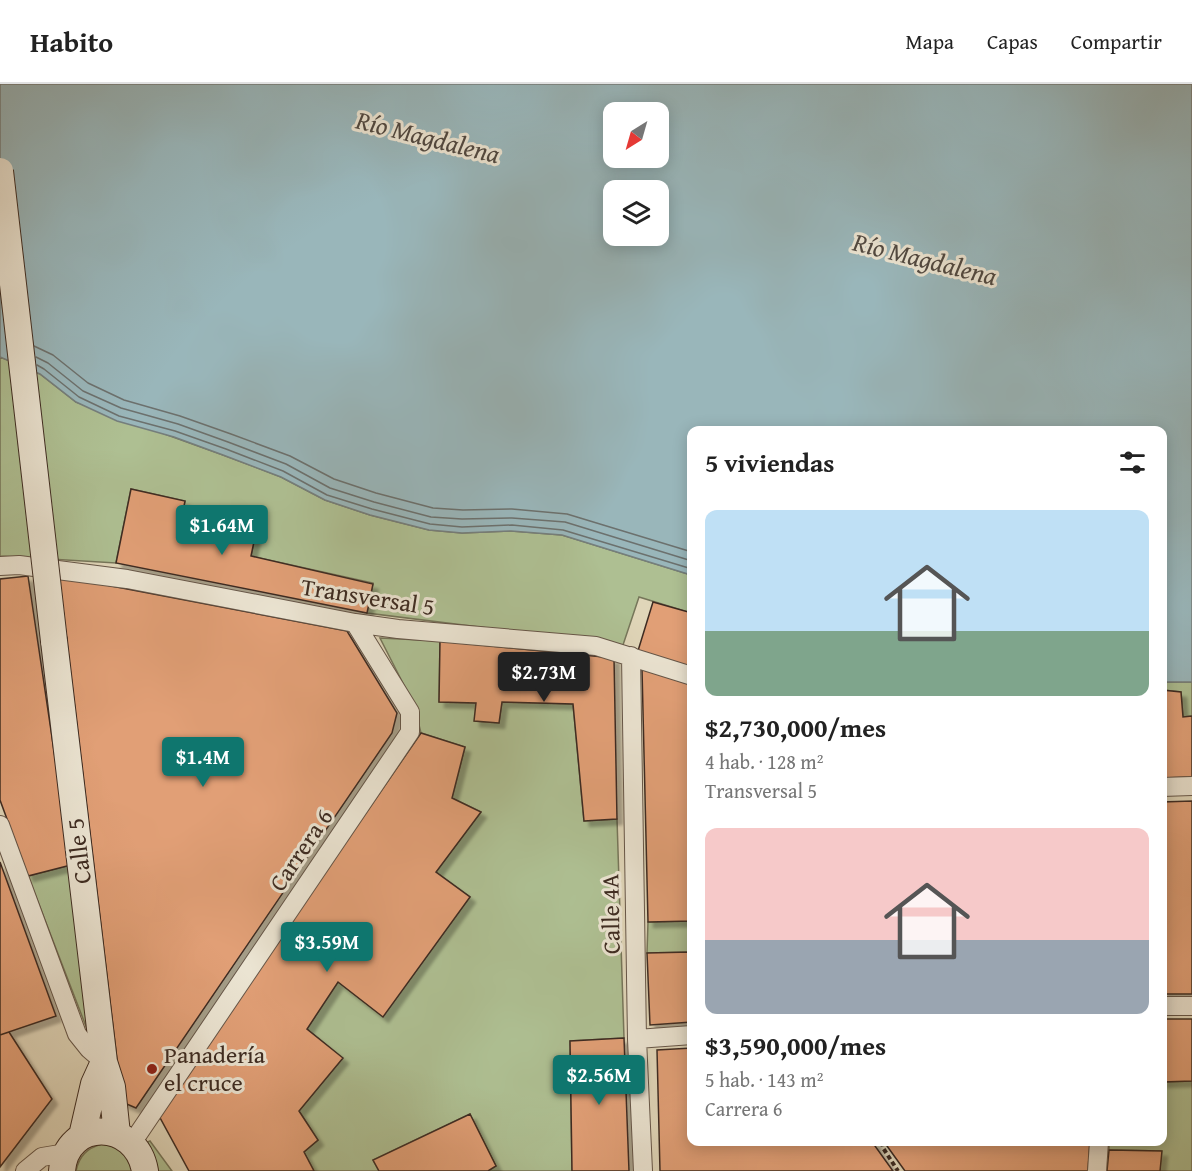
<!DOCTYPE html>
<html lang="es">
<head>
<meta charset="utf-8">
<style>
  body { margin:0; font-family:"Gentium Book Plus",serif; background:#f2f2f2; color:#222; height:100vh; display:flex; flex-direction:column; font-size:22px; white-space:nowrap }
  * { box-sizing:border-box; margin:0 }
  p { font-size:20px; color:#767676 }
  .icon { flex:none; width:33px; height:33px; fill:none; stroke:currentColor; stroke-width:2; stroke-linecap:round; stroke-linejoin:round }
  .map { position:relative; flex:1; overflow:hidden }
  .drawer { position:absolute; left:687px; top:342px; width:480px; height:720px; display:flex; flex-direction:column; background:#fff; border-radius:12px; box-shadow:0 3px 15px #0003 }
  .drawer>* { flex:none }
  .needle { width:39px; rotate:217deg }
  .buttons { position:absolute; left:603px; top:18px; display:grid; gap:12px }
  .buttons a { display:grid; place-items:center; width:66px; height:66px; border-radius:12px; background:#fff; box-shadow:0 3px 15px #0003; font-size:30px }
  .price { position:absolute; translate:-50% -51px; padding:0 14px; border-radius:6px; background:#0f766e; color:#fff; font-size:20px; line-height:39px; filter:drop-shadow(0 2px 3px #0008) }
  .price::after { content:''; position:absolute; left:50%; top:36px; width:18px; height:14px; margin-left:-9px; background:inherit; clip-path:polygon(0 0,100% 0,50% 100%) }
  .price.current { background:#222; color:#fff }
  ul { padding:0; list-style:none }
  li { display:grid; align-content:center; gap:12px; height:318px; padding:0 18px }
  li span { display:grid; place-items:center; height:186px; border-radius:12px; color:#555 }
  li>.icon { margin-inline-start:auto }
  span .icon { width:108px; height:108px; fill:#fffc; stroke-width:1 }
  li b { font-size:26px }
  h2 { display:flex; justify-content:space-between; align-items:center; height:72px; padding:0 18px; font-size:26px }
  header { display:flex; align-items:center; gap:36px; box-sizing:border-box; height:84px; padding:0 30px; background:#fff; border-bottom:2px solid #e0e0e0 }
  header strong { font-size:28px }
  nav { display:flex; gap:33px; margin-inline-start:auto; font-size:21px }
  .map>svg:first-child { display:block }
</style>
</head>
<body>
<header>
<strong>Habito</strong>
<nav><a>Mapa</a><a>Capas</a><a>Compartir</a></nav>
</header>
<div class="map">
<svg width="1192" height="1087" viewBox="0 0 1192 1087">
  <defs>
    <filter id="shadow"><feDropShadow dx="5.5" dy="5.5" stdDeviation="1.5" flood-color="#0004"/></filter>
  </defs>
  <rect width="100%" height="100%" fill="#e0d6b9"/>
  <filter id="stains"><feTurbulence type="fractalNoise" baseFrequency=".00333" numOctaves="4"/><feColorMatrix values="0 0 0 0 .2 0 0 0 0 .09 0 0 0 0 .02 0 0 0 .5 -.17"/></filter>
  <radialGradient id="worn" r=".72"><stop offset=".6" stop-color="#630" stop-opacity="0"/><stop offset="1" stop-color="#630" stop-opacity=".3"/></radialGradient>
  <!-- green -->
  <path fill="#aebf92" stroke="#76765a" stroke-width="1.5" d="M0,273l40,17 36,28 147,53 58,22 44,23 45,15 59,15 33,3 49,-2 51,4 129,40v38l-52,-16 -16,48 -256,-32 6,-30 -122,-27 5,-24 -74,-16 3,-15 -54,-12 -15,74 -116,-7z
    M380,554l60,3 -1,61 37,1 -1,18 24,2 3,-21 71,2 11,117 33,-2 7,219 -54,3 2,130h-84l8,-5 -26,-52 -97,46 6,11h-65l-10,-19 14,-12 -19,-29 43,-53 -35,-29 31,-47 45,34 87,-119 -34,-25 45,-60 -29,-14 13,-51 -44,-14 -7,-28z
    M1162,598h30v34l-9,1 -2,-25 -18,-2z
    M71,781l21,177 -64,-166z
    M691,837v31l-44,1 1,-31z
    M1192,997v90h-32l1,-20 -52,-1v-8h53l1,-60z
    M150,1057l22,30h-22l-9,-26z
    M102,1060c18,2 25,11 31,27h-57c3,-15 11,-23 26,-27z"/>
  <!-- water -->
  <path fill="#99b6ba" stroke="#757f7d" stroke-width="1.5" fill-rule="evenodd" d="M0,0h1192v598h-29l-1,-252h-470l-1,145 -129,-40 -51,-4 -49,2 -33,-3 -59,-15 -45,-15 -44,-23 -58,-22 -49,-18 -57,-16 -41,-19 -36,-28 -40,-17zM614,28h44v46h-44zM614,106h44v46h-44z"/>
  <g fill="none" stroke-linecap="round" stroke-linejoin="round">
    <!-- shore -->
    <path stroke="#6c716e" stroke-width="1.5" d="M34,262l19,9 35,28 36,17 56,16 51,18 59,22 44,23 42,14 57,15 30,2 49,-1 55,5 125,38
      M36,273l12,6 35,28 38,17 57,16 50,18 58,22 44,24 44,14 57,15 31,2 50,-1 53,4 127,39
      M37,281l7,4 35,28 40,19 56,15 51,18 57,22 44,24 45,14 58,15 32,3 50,-2 51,5 129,39"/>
  </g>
  <!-- building -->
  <path fill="#e19f76" stroke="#3e2c22" stroke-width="1.5" filter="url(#shadow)" d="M131,405l54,12 -3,15 74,16 -5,24 122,28 -6,29 -251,-50z
    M28,492l43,289 -43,11 -28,-76v-221z
    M59,492l288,55 50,82 -5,20 -256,375 -14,-6z
    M653,518l39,11v58l-55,-17z
    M440,557l174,17 3,161 -33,2 -11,-117 -71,-2 -3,21 -25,-2 2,-18 -37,-1z
    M642,585l50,16v236l-44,1z
    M1162,606l19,2 2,25 9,-1v61l-30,1z
    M421,649l44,14 -13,51 29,14 -45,60 34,25 -87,120 -45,-35 -31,47 36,29 -44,53 19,29 -14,12 10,19h-125l-31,-57z
    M1192,717v193h-30v-192z
    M0,778l56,154 -56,19z
    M692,868v70l-42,3 -3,-72z
    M1162,935h30v62l-30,1z
    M9,948l43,67 -52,68v-132z
    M624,954l5,133h-57l-2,-130z
    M692,964v94h183v4l18,25h-233l-3,-121z
    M470,1030l26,52 -8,5h-109l-6,-11z
    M887,1058h203l-2,29h-183l-18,-25z
    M1109,1066l53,1 -2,20h-53z"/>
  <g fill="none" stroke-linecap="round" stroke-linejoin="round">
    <!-- minor casing -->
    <g stroke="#665648" stroke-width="20">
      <path id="minor" d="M0,482l19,-1 108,14 228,44 43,6 198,17 96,30
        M631,572l6,383 6,132
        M1162,703l30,-1
        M0,741l77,209 12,15 15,13
        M1162,922h30
        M637,955l55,-4
        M132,1059l278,-411v-20l-55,-89
        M25,1087l17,-14 24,-4
        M1097,1087l2,-29"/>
    </g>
    <!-- secondary casing -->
    <g stroke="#3e2c22" stroke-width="28">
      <path id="secondary" d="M54,557l50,421 8,25 5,47
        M82,1052l12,-52 10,-22
        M62,1087c4,-53 74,-52 83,0"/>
    </g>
    <!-- path -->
    <path stroke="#3e2c22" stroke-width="4" stroke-dasharray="4.5 3" stroke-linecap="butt" d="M882,1058l1,6 15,23"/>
    <!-- minor -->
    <use href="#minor" stroke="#ebe4d2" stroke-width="18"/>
    <!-- secondary -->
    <use href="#secondary" stroke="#ebe4d2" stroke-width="26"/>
    <!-- secondary-bridge casing -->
    <g stroke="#3e2c22" stroke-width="28" stroke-linecap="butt">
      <path id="secondary-bridge" d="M0,87l54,470"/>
    </g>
    <!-- secondary-bridge -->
    <use href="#secondary-bridge" stroke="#ebe4d2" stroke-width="26"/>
  </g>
  <!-- markers -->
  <circle fill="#8f2418" stroke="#ebe4d2" stroke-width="2" cx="152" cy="985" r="6"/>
  <g text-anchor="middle" stroke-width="6" stroke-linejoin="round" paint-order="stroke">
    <!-- street labels -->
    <g font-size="24" fill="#3e2c22" stroke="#ebe4d2">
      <text transform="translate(368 513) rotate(9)" y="8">Transversal 5</text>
      <text transform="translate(301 766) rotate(-56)" y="8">Carrera 6</text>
      <text transform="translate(79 767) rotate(-97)" y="8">Calle 5</text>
      <text transform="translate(611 830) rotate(-91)" y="8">Calle 4A</text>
    </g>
    <!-- poi labels -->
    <g font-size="24" fill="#3e2c22" stroke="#ebe4d2" text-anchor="start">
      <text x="164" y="979">Panadería<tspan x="164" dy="28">el cruce</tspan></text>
    </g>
    <!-- water labels -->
    <g font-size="26" font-style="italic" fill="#504840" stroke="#ebe4d2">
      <text transform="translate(428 53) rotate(14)" y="9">Río Magdalena</text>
      <text transform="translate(925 175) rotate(14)" y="9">Río Magdalena</text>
    </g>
  </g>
  <rect width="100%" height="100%" filter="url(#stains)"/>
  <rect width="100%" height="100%" fill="url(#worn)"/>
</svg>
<div class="buttons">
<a><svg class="needle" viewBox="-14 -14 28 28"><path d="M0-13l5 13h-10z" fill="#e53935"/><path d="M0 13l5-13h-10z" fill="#767676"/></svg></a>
<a><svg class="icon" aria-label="layers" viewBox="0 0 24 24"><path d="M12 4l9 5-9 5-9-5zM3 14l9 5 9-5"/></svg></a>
</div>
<b class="price" style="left:222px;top:472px">$1.64M</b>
<b class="price current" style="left:544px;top:619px">$2.73M</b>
<b class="price" style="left:203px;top:704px">$1.4M</b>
<b class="price" style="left:327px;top:889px">$3.59M</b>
<b class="price" style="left:599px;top:1022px">$2.56M</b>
<section class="drawer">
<h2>5 viviendas<svg class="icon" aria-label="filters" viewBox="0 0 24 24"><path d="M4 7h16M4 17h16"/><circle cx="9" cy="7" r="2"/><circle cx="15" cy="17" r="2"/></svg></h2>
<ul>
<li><span style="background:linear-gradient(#bfe0f5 65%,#7fa58c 0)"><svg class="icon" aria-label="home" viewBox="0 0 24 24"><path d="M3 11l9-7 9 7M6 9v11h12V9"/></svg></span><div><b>$2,730,000/mes</b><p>4 hab. · 128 m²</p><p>Transversal 5</p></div></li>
<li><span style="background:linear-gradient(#f6c9c9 60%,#9aa5b1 0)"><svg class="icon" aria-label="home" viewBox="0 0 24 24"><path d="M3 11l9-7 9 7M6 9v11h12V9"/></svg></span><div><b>$3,590,000/mes</b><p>5 hab. · 143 m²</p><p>Carrera 6</p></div></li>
</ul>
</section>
</div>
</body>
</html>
